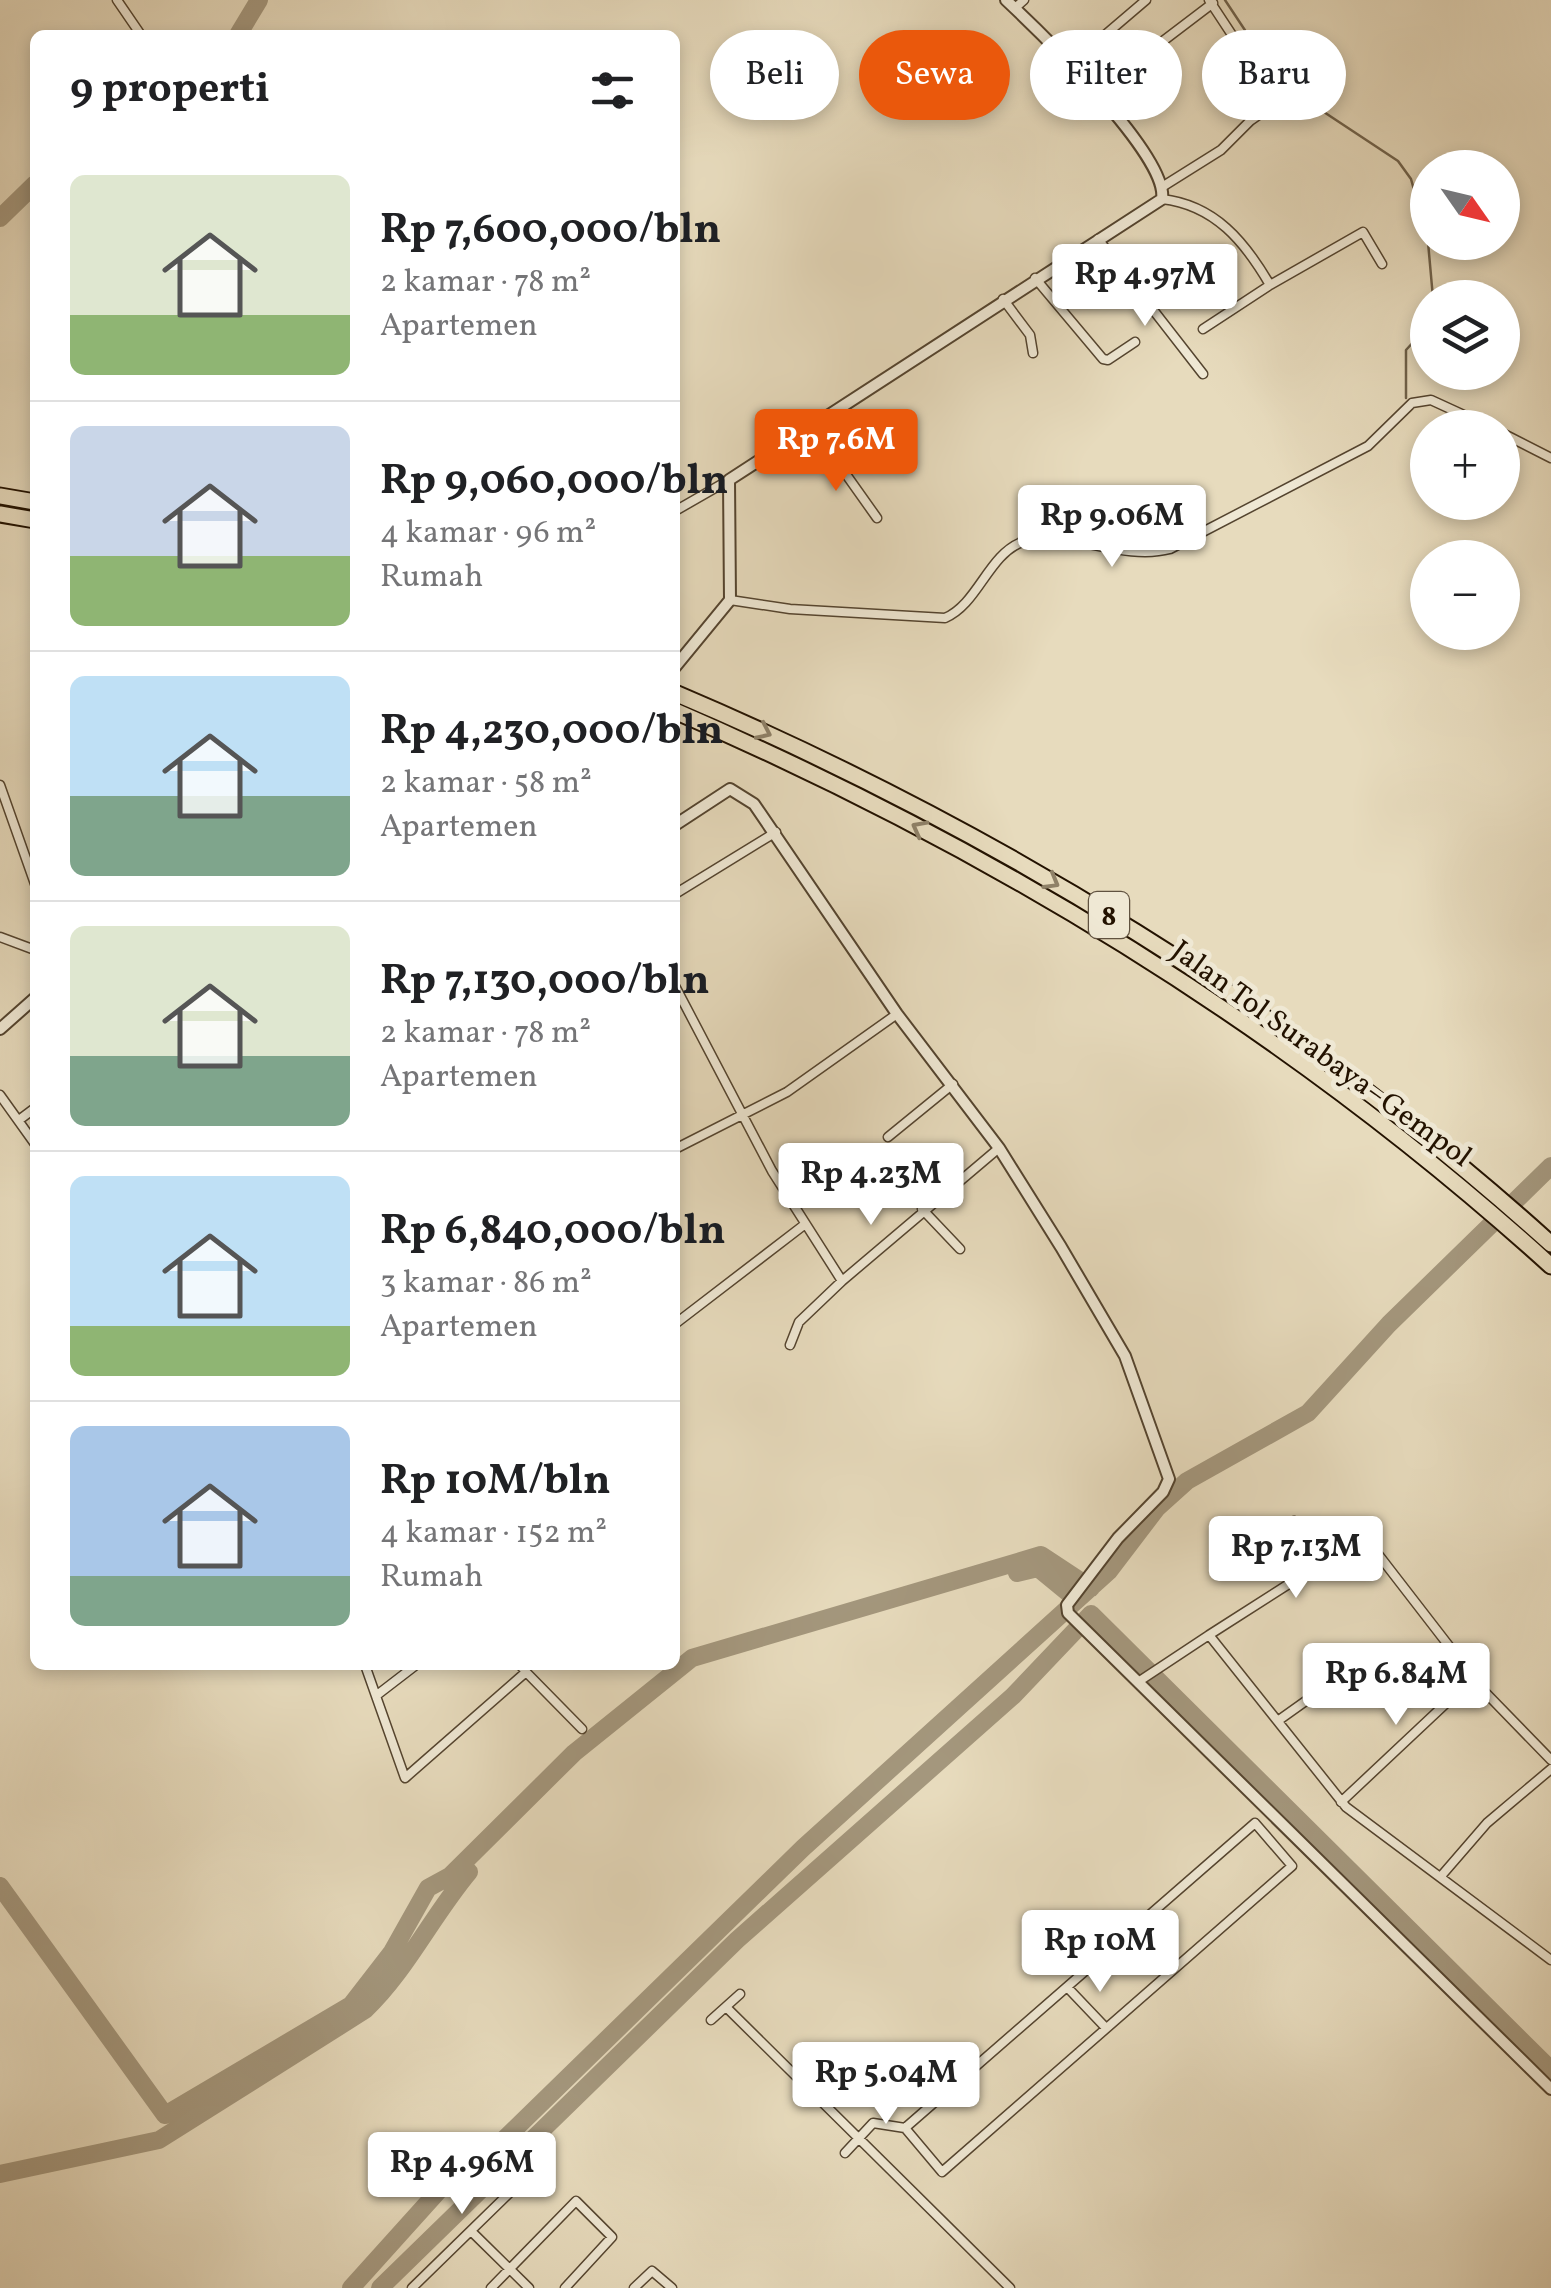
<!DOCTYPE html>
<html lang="id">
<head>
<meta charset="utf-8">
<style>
  body { margin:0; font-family:Vollkorn,serif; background:#f6f6f6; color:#202124; height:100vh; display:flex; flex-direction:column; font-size:38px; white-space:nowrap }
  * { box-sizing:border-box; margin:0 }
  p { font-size:32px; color:#757577 }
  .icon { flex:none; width:55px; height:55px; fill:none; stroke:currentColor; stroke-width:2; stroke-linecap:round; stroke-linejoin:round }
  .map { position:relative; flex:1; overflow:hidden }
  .panel { position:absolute; left:30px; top:30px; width:650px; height:1640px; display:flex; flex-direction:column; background:#fff; border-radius:15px; box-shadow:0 5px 15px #0003 }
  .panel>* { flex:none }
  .hud { position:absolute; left:710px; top:30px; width:690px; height:90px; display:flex; gap:20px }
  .needle { width:65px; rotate:124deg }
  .tools { position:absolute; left:1410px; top:150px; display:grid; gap:20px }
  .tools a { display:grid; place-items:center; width:110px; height:110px; border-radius:50%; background:#fff; box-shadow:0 5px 15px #0003; font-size:50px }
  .price { position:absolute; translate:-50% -85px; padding:0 22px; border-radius:10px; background:#fff; color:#222; font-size:32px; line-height:65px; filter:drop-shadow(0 2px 5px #0008) }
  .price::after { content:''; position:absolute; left:50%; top:60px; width:30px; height:22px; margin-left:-15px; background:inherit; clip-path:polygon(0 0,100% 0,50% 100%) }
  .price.selected { background:#ea580c; color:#fff }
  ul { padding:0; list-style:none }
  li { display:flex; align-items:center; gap:30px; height:250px; padding:0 40px }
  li+li { border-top:2px solid #e0e0e0 }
  li span { display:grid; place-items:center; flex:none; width:280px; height:200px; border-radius:15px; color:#555 }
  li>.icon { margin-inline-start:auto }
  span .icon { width:120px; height:120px; fill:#fffc; stroke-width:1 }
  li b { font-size:42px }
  h2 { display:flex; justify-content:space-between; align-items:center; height:120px; padding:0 40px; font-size:42px }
  .chip { padding:0 35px; border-radius:45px; background:#fff; box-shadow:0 5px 15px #0003; font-size:35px; line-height:90px }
  .chip.selected { background:#ea580c; color:#fff }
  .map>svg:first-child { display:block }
</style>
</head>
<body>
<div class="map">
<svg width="1551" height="2288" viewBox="0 0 1551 2288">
  <rect width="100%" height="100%" fill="#e7dbbd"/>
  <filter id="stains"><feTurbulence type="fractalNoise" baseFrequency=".002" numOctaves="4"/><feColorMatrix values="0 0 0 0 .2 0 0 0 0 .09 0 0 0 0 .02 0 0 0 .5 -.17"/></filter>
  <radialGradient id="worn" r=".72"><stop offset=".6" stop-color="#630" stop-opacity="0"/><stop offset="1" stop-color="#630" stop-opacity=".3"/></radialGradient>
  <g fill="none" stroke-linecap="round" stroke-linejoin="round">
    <!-- stream -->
    <path stroke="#70624b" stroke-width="2.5" d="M1225,0l55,83 118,78 13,18 17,61
      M1428,242l5,56
      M1406,398v-48l22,-24"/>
    <!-- river -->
    <path stroke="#a4977d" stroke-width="18" d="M238,35l21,-35
      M0,218l35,-34
      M1017,1573l21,-5 39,32 5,-5
      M0,1886l165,229 186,-110 41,-53 36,-64 22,-12 124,-123 118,-95 349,-103 50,33
      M0,2174l159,-34 206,-130c41,-39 67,-94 104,-138
      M351,2288l100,-111 34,-19 318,-310 306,-277 48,-63 30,-27 121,-68 81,-89 162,-158
      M380,2288l357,-348 276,-244 78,-82 460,456"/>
    <!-- minor casing -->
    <g stroke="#54442f" stroke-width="11">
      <path id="minor" d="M117,0l24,35
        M1015,8l9,-8
        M1071,64l75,-64
        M1096,92l117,-89
        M1162,187l59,-37 29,-29 33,-23 -20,-16 -54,-82
        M1162,199c53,6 83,43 108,86l93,-53 19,32
        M1098,239l105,135
        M1035,278l68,81 5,1 27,-18
        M1003,299l27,36 3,18
        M1203,329l67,-44
        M811,425l66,93
        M1502,433l49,25
        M675,511l54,-31
        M730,600l60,9 155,9c33,-14 43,-63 77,-76 38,-15 99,20 148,7l198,-103 44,-43 19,-3 61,28
        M0,785l35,99
        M675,894l101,-62
        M0,937l35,13
        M675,986l97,185 70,110
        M0,1095l35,49
        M19,1120l16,-12
        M888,1137l65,-53
        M675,1149l112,-57 110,-78
        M919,1149l31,37
        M922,1209l38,40
        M675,1324l129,-99
        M790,1345l9,-23 43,-41 157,-133
        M1294,1521l28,40
        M1209,1635l155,-99 119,154 68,70
        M365,1665l40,113 121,-106 -6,-7
        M526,1672l56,57
        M1138,1682l71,-47 137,172 205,153
        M377,1695l39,-30
        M1279,1720l52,-37
        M1341,1802l132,-124
        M1255,1823l37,43 -350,306 -37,-44z
        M1442,1875l45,-52 64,-54
        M1067,1987l39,41
        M726,2007l284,281
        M711,2020l29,-26
        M845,2153l28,-30 32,5
        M473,2233l56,55
        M412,2288l122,-119
        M491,2288l85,-87 36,36 -47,51
        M634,2288l18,-17 20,17"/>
    </g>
    <!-- tertiary casing -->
    <g stroke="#54442f" stroke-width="14">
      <path id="tertiary" d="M675,667l55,-67 -1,-120 433,-281c7,-43 -123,-168 -156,-199
        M675,825l55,-36 24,15 143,210 102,134 62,99 64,109 44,123 -6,13 -45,46 -51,67 1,8 483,476
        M0,1029l35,-31"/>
    </g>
    <!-- motorway casing -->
    <g stroke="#231200" stroke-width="19">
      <path id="motorway" d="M0,496l35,6
        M0,514l35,6
        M675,693c318,135 619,319 876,551
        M675,711c319,138 618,321 876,555"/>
    </g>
    <!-- minor -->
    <use href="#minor" stroke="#efe8d4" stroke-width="8"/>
    <!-- tertiary -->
    <use href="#tertiary" stroke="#efe8d4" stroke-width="10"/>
    <!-- motorway -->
    <use href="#motorway" stroke="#e7dbbd" stroke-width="15"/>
  </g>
  <!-- one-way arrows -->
  <defs><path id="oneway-chevron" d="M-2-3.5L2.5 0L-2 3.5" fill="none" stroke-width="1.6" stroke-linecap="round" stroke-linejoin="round" transform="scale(2.5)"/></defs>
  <g stroke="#8f8168">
    <use href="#oneway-chevron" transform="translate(764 732) rotate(25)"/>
    <use href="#oneway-chevron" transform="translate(919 828) rotate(-152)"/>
    <use href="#oneway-chevron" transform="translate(1052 882) rotate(30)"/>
  </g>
  <g text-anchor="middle" stroke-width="10" stroke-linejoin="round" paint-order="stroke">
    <!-- shield labels -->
    <rect fill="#efe8d4" stroke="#605240" stroke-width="2.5" x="1089" y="892" width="40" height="46" rx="8"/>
    <g font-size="28" font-weight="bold" fill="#231200">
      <text x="1109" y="925">8</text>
    </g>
    <!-- street labels -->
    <g font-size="30" fill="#231200" stroke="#efe8d4">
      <text transform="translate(1322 1053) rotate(36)" y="10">Jalan Tol Surabaya–Gempol</text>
    </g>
  </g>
  <rect width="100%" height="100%" filter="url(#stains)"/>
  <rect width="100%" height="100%" fill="url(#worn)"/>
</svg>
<div class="tools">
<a><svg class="needle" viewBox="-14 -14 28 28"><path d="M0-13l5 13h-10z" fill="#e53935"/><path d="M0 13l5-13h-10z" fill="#757577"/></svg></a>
<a><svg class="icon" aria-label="layers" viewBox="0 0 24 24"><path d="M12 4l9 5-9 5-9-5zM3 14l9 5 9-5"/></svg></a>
<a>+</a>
<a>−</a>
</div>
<b class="price" style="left:1145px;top:329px">Rp 4.97M</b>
<b class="price selected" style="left:836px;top:494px">Rp 7.6M</b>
<b class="price" style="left:1112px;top:570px">Rp 9.06M</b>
<b class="price" style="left:871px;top:1228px">Rp 4.23M</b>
<b class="price" style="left:1296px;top:1601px">Rp 7.13M</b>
<b class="price" style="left:1396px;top:1728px">Rp 6.84M</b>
<b class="price" style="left:1100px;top:1995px">Rp 10M</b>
<b class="price" style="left:886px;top:2127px">Rp 5.04M</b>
<b class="price" style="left:462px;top:2217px">Rp 4.96M</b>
<div class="hud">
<a class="chip">Beli</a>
<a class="chip selected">Sewa</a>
<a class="chip">Filter</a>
<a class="chip">Baru</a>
</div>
<section class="panel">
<h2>9 properti<svg class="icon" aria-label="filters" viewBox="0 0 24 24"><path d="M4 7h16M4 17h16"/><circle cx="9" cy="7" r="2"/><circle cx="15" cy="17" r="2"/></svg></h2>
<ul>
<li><span style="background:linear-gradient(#dfe7d0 70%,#8fb573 0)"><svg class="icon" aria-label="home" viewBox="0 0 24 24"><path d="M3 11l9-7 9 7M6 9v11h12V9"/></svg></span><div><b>Rp 7,600,000/bln</b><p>2 kamar · 78 m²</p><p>Apartemen</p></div></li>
<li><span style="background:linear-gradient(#c9d6e8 65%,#8fb573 0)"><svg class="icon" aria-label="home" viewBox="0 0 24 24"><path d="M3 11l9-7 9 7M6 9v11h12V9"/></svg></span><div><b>Rp 9,060,000/bln</b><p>4 kamar · 96 m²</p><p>Rumah</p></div></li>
<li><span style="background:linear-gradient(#bfe0f5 60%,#7fa58c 0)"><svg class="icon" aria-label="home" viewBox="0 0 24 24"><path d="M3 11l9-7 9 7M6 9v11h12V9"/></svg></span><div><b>Rp 4,230,000/bln</b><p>2 kamar · 58 m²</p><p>Apartemen</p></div></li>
<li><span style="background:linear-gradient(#dfe7d0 65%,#7fa58c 0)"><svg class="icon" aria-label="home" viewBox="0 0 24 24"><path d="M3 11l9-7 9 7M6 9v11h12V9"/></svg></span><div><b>Rp 7,130,000/bln</b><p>2 kamar · 78 m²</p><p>Apartemen</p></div></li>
<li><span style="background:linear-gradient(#bfe0f5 75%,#8fb573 0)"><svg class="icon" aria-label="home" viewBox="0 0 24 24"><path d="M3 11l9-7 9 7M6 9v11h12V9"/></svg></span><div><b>Rp 6,840,000/bln</b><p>3 kamar · 86 m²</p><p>Apartemen</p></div></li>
<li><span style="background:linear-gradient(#a9c7e8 75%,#7fa58c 0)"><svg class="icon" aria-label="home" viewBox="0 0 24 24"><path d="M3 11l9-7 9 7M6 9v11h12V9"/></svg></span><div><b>Rp 10M/bln</b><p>4 kamar · 152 m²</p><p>Rumah</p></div></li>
</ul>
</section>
</div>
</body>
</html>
